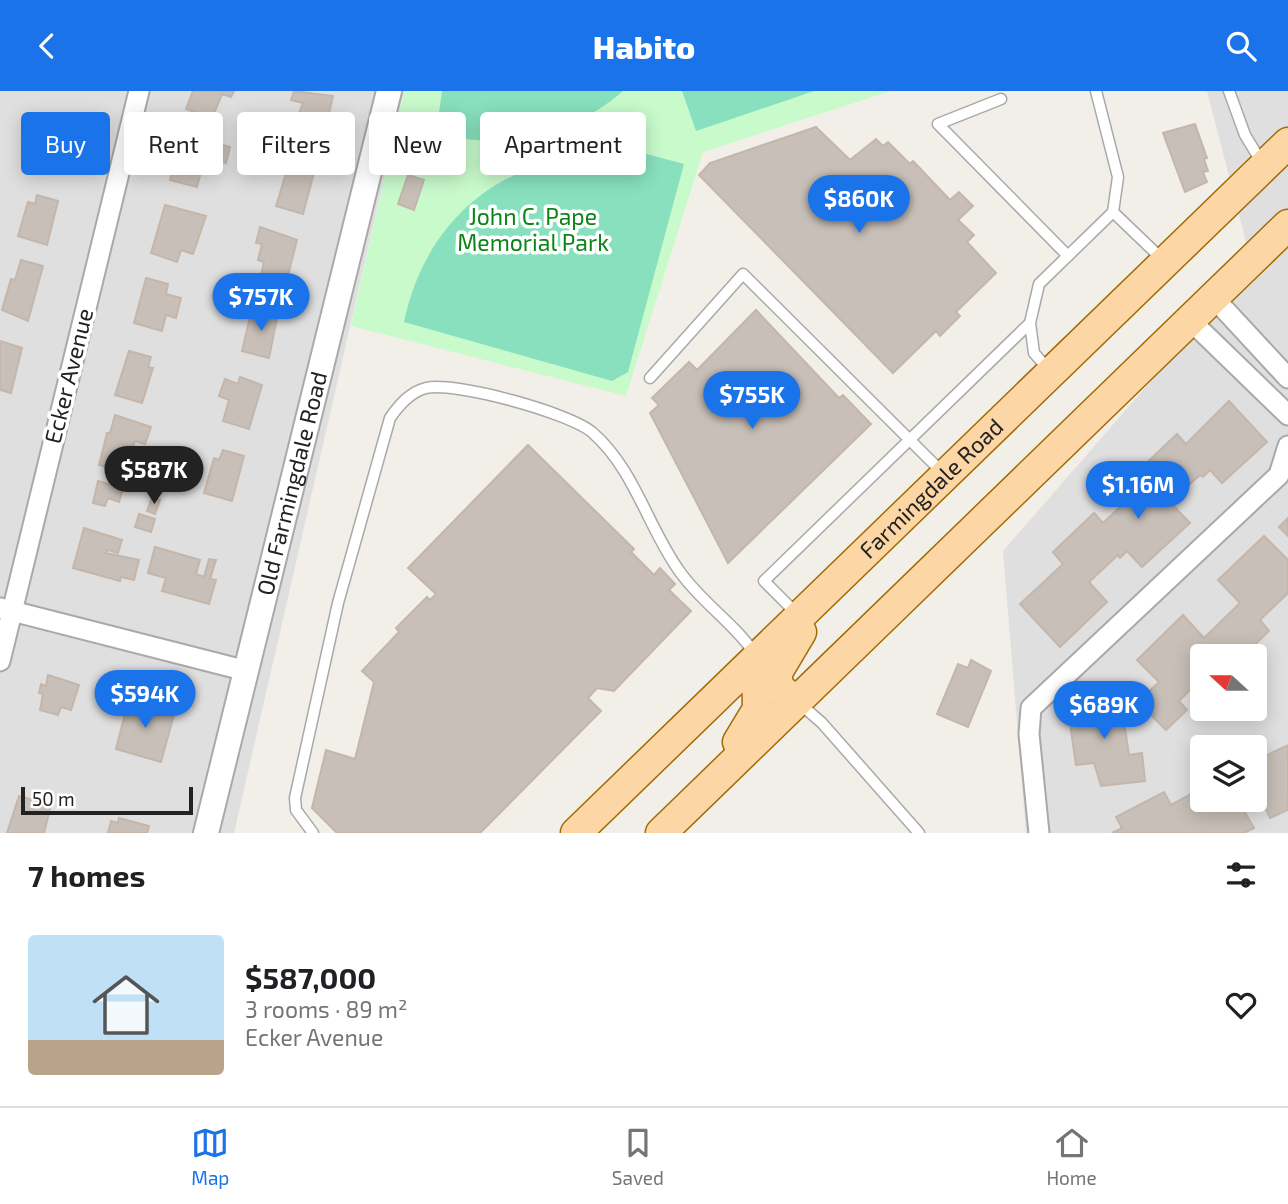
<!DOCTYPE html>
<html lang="en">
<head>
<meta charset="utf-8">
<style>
  body { margin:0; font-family:"Exo 2",sans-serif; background:#f6f6f6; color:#202124; height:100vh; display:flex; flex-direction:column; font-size:26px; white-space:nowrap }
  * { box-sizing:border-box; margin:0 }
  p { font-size:23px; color:#757577 }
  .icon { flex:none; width:38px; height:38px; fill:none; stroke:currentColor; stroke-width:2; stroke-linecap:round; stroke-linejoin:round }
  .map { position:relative; height:742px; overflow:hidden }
  .sheet { display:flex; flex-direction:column; background:#fff; flex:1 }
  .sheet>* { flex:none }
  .hud { position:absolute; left:21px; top:21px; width:700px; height:63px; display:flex; gap:14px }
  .needle { width:46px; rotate:291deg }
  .buttons { position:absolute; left:1190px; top:553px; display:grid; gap:14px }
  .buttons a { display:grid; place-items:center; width:77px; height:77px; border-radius:7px; background:#fff; box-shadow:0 4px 18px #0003; font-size:35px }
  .scale { position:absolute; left:21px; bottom:18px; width:172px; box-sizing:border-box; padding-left:7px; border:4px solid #222; border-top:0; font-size:19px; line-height:24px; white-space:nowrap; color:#222; -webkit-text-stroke:5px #fff; paint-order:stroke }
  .price { position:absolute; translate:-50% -60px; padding:0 16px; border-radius:24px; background:#1a73e8; color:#fff; font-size:23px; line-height:46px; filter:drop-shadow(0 2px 4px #0008) }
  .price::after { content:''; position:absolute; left:50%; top:42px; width:21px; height:16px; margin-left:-10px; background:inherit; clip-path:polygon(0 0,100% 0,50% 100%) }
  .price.active { background:#222; color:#fff }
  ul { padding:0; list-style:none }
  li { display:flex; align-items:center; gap:21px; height:175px; padding:0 28px }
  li+li { border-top:2px solid #e0e0e0 }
  li span { display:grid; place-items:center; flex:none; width:196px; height:140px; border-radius:7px; color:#555 }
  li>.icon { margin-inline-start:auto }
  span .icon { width:84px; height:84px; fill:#fffc; stroke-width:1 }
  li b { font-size:30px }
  h2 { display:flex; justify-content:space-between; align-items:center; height:84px; padding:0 28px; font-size:30px }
  .tag { padding:0 24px; border-radius:7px; background:#fff; box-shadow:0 4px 18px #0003; font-size:24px; line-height:63px }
  .tag.active { background:#1a73e8; color:#fff }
  header { display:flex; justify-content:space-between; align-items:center; height:91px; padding:0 28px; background:#1a73e8; color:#fff; font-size:32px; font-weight:800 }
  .menu { display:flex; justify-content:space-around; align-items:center; height:98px; border-top:2px solid #e0e0e0; background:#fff; font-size:19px; color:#757577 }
  .menu a { display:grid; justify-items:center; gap:4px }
  .menu .active { color:#1a73e8 }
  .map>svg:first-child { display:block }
</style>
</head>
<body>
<header><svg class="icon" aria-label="back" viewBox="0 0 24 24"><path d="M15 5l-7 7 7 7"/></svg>Habito<svg class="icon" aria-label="search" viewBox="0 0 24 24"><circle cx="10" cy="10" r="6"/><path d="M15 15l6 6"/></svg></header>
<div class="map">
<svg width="1288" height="742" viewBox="0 0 1288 742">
  <rect width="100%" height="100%" fill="#f2efe9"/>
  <!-- residential -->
  <path fill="#e0dfdf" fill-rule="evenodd" d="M0,0h404l-170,742h-234z
    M1207,0h81v742h-262l-23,-282 249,-286zM1202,565h53v53h-53zM1202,656h53v53h-53z"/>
  <!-- park -->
  <path fill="#c8facc" d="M404,0h487l-188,61 -77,244 -275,-70z"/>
  <!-- pitch -->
  <path fill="#88e0be" d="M442,0h181c-51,45 -122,59 -187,43z
    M682,0h132l-118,40z
    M643,62l41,11 -56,208 -16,9 -208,-59c16,-76 63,-134 138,-158 10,-3 21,-8 31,-10 23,-3 47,0 70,-1z"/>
  <!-- building -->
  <path fill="#c7bfb8" stroke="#c4b6ab" stroke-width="2" d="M193,0h41l-3,6 -9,-3 -10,25 -26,-10z
    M294,0l39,5 -11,47 -31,-10 12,-30 -12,-3z
    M33,25l28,8 -8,27 15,5 -5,18 -41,-12z
    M1195,33l12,34 -3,1 4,12 -5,1 4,10 -22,10 -22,-59z
    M816,36l34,33 26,-21 7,7 5,-4 22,22 3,-3 37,39 9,-8 14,14 -15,14 16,15 -7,7 29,31 -40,39 4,4 -20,20 -4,-5 -43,42 -194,-198 11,-12z
    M183,43l47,13 -4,16 -21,-6 -8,30 -27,-7 5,-20 -4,-1 4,-14 5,1z
    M420,46l32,10 -6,21 -39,-14 4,-15 8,2z
    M293,71l22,7 -12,45 -27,-8 11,-36 3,1z
    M408,84l16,5 -10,30 -16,-6z
    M37,104l21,6 -11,44 -29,-9 10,-34 7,2z
    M165,114l41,11 -13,38 -12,-4 -4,12 -26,-9z
    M260,136l37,13 -12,47 -25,-7 4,-18 -6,-2 4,-16 -6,-1z
    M21,169l22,6 -15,55 -26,-11 9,-31 4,1z
    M146,187l22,6 -2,10 15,4 -5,20 -10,-3 -4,16 -28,-8z
    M257,217l21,5 -9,45 -27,-7 8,-34 4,1z
    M756,219l83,88 4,-3 28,29 -143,139 -78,-150 9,-8 -7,-7 37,-36 8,8z
    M0,250l22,7 -11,45 -11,-3z
    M129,260l22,6 -3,10 5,1 -11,35 -27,-8z
    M240,286l22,8 -13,44 -26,-8 6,-21 -10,-4 6,-17 13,5z
    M1229,310l38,41 -45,41 -12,-13 -7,7 -3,-2 -30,27 20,21 -48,44 -15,-16 -7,7 -2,-3 -29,27 18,20 -47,45 -40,-43 43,-40 -10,-12 41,-39 9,10 44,-41 -10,-10 40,-38 9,10z
    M115,324l36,12 -6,17 -10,-3 -11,32 -25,-8 8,-32h3z
    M528,354l106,104 -3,3 23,23 6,-7 15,16 -6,6 22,21 -77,80 -17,-3 -9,10 13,13 -121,122h-143l-25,-25 14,-58 29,9 19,-77 -12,-11 37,-39 -3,-4 31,-31 3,3 6,-6 -28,-26z
    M223,359l21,6 -12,45 -28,-8 10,-35 5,2z
    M98,390l25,7 -4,14 -11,-4 -3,8 -12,-3z
    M152,407l8,2 -5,14 -8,-3z
    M139,423l16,5 -4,13 -16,-5z
    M1288,427v18l-9,-9z
    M84,437l38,12 -4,13 -10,-3 -2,3 33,7 -5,20 -13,-3 -1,4 -47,-13z
    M1264,445l24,24v33l-28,27 9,11 -26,25h-41v22l-23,23 8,9 -21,20 -28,-28 21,-20 -22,-22 46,-45 21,23 36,-35 -22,-23z
    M155,456l45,13 -4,14 8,3 5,-18 7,1 -6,19 6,1 -7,24 -47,-13 4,-13 -18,-5z
    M971,569l20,11 -23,56 -31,-13 21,-50 10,4z
    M48,584l31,10 -8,25 -10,-3 -3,8 -18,-5 3,-16 -4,-1 2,-9 5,2z
    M1120,604l9,60 13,-2 3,28 -44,5 -7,-23 -18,2 -9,-62z
    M129,607l46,13 -14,51 -45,-13z
    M1288,654v65l-18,8 -15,-32v-25z
    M1202,697v12h36l16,28 -10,5h-132l10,-5 -6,-11 48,-25 7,13z
    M19,705l32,9 -7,28h-37z
    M119,727l30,8 -2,7h-39l3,-12 7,2z"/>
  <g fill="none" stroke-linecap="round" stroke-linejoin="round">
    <!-- service casing -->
    <g stroke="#a9a9a9" stroke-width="13">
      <path id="service" d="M1229,0l16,44 17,28
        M1001,8l-63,25 130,132
        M1113,121l49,47
        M1030,232l4,30 15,17
        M650,287l93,-104 199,198
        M797,523l-33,-33 266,-258 9,-39 74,-72 5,-35 -22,-86
        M798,611l24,21 97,110
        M313,742l-17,-23 -1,-12 43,-195 52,-185c9,-13 20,-26 36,-30 28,-7 145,25 167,45 42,37 55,95 87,139 22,31 54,51 75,82"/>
    </g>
    <!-- minor casing -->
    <g stroke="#a9a9a9" stroke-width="23">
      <path id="minor" d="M1213,206l75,81
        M1190,229l98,95
        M0,517l247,63
        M0,570l139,-570
        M1039,742l-10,-99 2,-26 248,-233 9,-29"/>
    </g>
    <!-- tertiary casing -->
    <g stroke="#a9a9a9" stroke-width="28">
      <g id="tertiary">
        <path id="s1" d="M206,742l183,-742"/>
      </g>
    </g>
    <!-- primary casing -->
    <g stroke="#a06b00" stroke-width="33">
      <g id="primary">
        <path d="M797,610l-18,-12 -3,-15 25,-42"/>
        <path d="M738,651l20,-33 -1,-52"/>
        <path id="s2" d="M576,742l712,-690"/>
        <path d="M661,742l627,-608"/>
      </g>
    </g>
    <!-- service -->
    <use href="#service" stroke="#fff" stroke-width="10"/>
    <!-- minor -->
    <use href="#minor" stroke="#fff" stroke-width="19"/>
    <!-- tertiary -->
    <use href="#tertiary" stroke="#fff" stroke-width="24"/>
    <!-- primary -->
    <use href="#primary" stroke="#fcd6a4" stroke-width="30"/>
  </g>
  <g text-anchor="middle" stroke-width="7" stroke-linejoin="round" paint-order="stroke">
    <!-- park labels -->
    <g font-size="23" fill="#0c8416" stroke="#fff">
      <text x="533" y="134">John C. Pape<tspan x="533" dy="26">Memorial Park</tspan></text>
    </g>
    <!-- street labels -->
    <g font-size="23" fill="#222" stroke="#fff">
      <text transform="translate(69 285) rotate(-76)" y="8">Ecker Avenue</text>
      <text dy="8" stroke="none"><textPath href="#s1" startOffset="360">Old Farmingdale Road</textPath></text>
      <text dy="8" stroke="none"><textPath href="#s2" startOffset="495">Farmingdale Road</textPath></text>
    </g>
  </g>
</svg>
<div class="buttons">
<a><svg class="needle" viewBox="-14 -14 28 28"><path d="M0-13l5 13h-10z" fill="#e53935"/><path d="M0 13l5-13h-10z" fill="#757577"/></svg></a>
<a><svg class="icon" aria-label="layers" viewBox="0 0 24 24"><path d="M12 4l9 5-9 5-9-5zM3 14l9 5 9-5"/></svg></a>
</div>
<div class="scale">50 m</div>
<b class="price" style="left:859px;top:144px">$860K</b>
<b class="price" style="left:261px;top:242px">$757K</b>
<b class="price" style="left:752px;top:340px">$755K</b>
<b class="price active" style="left:154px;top:415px">$587K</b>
<b class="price" style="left:1138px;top:430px">$1.16M</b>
<b class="price" style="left:145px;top:639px">$594K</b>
<b class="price" style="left:1104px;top:650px">$689K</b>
<div class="hud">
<a class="tag active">Buy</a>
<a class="tag">Rent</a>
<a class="tag">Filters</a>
<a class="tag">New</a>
<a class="tag">Apartment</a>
</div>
</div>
<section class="sheet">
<h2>7 homes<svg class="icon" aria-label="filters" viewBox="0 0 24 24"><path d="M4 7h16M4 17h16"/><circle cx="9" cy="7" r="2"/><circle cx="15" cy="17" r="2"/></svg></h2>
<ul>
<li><span style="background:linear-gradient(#bfe0f5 75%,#b9a48a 0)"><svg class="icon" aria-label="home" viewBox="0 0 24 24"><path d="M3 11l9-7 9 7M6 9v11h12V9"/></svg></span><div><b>$587,000</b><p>3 rooms · 89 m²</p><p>Ecker Avenue</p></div><svg class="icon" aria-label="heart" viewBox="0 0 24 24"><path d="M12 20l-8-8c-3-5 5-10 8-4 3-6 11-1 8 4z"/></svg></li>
</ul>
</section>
<nav class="menu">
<a class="active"><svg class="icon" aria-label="map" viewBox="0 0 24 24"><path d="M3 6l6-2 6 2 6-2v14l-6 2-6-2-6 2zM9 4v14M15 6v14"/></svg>Map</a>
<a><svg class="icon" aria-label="saved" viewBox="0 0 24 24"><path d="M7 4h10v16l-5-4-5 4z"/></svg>Saved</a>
<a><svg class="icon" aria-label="home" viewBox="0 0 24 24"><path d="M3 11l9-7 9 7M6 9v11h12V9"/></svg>Home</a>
</nav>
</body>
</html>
